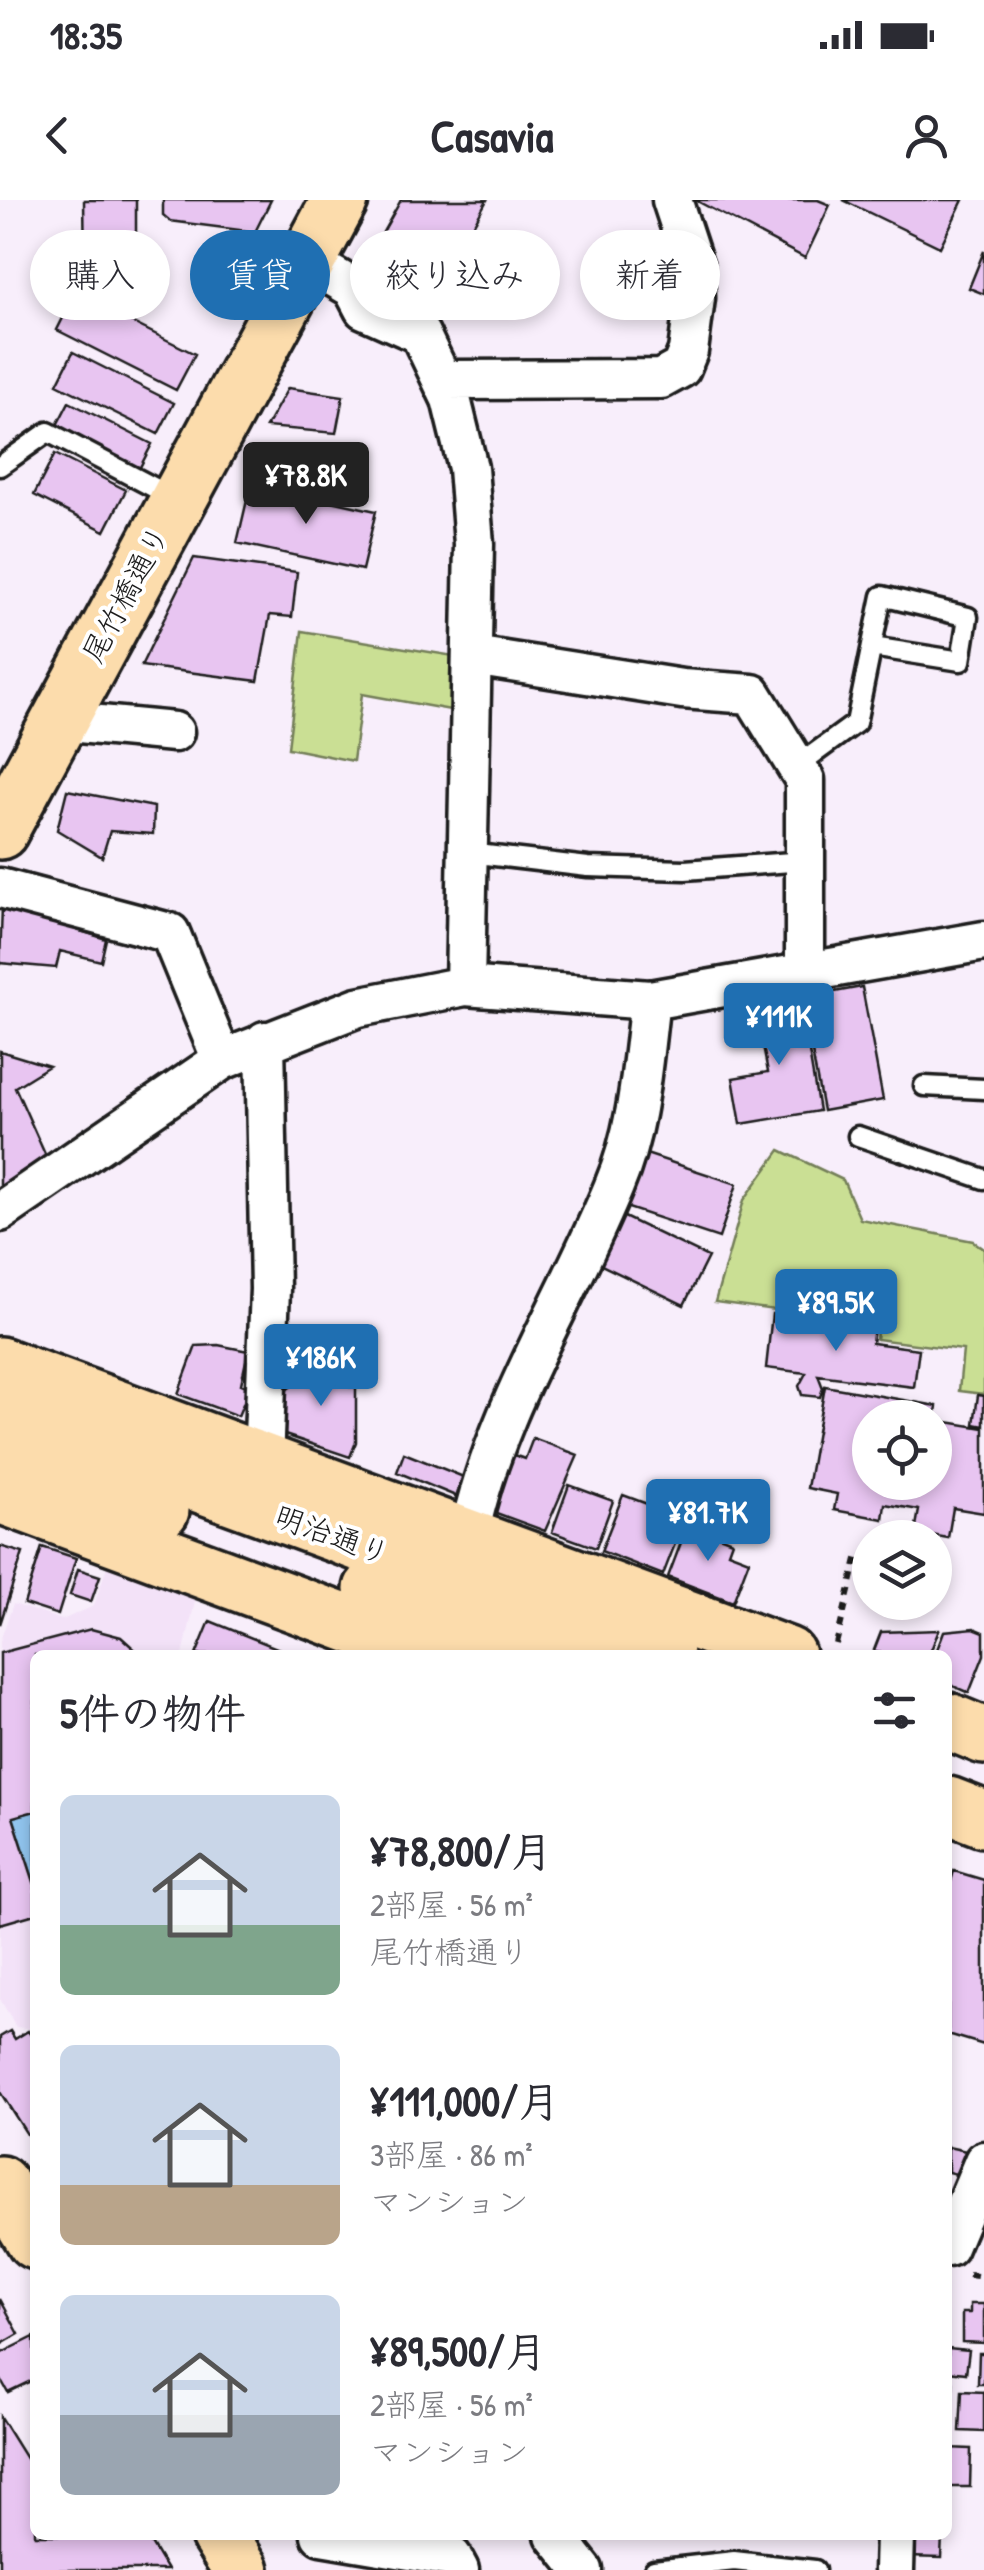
<!DOCTYPE html>
<html lang="ja">
<head>
<meta charset="utf-8">
<style>
  body { margin:0; font-family:"Patrick Hand","Klee One",sans-serif; background:#f2f2f3; color:#2b2b33; height:100vh; display:flex; flex-direction:column; font-size:38px; white-space:nowrap }
  * { box-sizing:border-box; margin:0 }
  p { font-size:32px; color:#7c7c81 }
  .icon { flex:none; width:55px; height:55px; fill:none; stroke:currentColor; stroke-width:2; stroke-linecap:round; stroke-linejoin:round }
  .map { position:relative; flex:1; overflow:hidden }
  .sheet { position:absolute; left:30px; top:1450px; width:922px; height:890px; display:flex; flex-direction:column; background:#fff; border-radius:15px; box-shadow:0 5px 15px #0003 }
  .sheet>* { flex:none }
  .hud { position:absolute; left:30px; top:30px; width:925px; height:90px; display:flex; gap:20px }
  .controls { position:absolute; left:852px; top:1200px; display:grid; gap:20px }
  .controls a { display:grid; place-items:center; width:100px; height:100px; border-radius:50%; background:#fff; box-shadow:0 5px 15px #0003; font-size:50px }
  .price { position:absolute; translate:-50% -85px; padding:0 22px; border-radius:10px; background:#1f6fb2; color:#fff; font-size:32px; line-height:65px; filter:drop-shadow(0 2px 5px #0008) }
  .price::after { content:''; position:absolute; left:50%; top:60px; width:30px; height:22px; margin-left:-15px; background:inherit; clip-path:polygon(0 0,100% 0,50% 100%) }
  .price.selected { background:#222; color:#fff }
  ul { padding:0; list-style:none }
  li { display:flex; align-items:center; gap:30px; height:250px; padding:0 30px }
  li span { display:grid; place-items:center; flex:none; width:280px; height:200px; border-radius:15px; color:#555 }
  li>.icon { margin-inline-start:auto }
  span .icon { width:120px; height:120px; fill:#fffc; stroke-width:1 }
  li b { font-size:42px }
  h2 { display:flex; justify-content:space-between; align-items:center; height:120px; padding:0 30px; font-size:42px }
  .chip { padding:0 35px; border-radius:45px; background:#fff; box-shadow:0 5px 15px #0003; font-size:35px; line-height:90px }
  .chip.selected { background:#1f6fb2; color:#fff }
  .status { display:flex; justify-content:space-between; align-items:center; height:70px; padding:0 50px; background:#fff; direction:ltr }
  .status svg { height:28px; fill:currentColor }
  header { display:flex; justify-content:space-between; align-items:center; height:130px; padding:0 30px; background:#fff; font-size:45px; font-weight:800 }
  .map>svg:first-child { display:block }
</style>
</head>
<body>
<div class="status"><b>18:35</b><svg viewBox="0 0 49 12"><path d="M0 12V9h3v3zM5 12V6h3v6zM10 12V3h3v9zM15 12V0h3v12zM26 1h20v11H26zM47 4h2v5h-2z"/></svg></div>
<header><svg class="icon" aria-label="back" viewBox="0 0 24 24"><path d="M15 5l-7 7 7 7"/></svg>Casavia<svg class="icon" aria-label="person" viewBox="0 0 24 24"><circle cx="12" cy="8" r="4"/><path d="M4 21q1-7 8-7t8 7"/></svg></header>
<div class="map">
<svg width="984" height="2370" viewBox="0 0 984 2370">
  <rect width="100%" height="100%" fill="#f8eefb"/>
  <filter id="ink" filterUnits="userSpaceOnUse"><feTurbulence type="fractalNoise" baseFrequency=".01" numOctaves="2"/><feDisplacementMap in="SourceGraphic" scale="20" xChannelSelector="R" yChannelSelector="G"/><feConvolveMatrix kernelMatrix="1 2 1 2 8 2 1 2 1" color-interpolation-filters="sRGB"/></filter>
  <g filter="url(#ink)">
    <!-- built -->
    <path fill="#f3e2f8" d="M107,1366l89,31 -13,58h-148v374l-19,-2 -16,-28v-358l13,-37 49,16 32,-14z"/>
    <!-- green -->
    <path fill="#cadf94" stroke="#737e58" stroke-width="2.5" d="M302,431l158,26 -4,54 -94,-17 -9,67 -65,-13z
      M780,950l63,30 17,39 113,22 11,8v145l-25,-3 4,-41 -87,-11 2,-15 -163,-22 29,-102z"/>
    <!-- water -->
    <path fill="#91c5ef" stroke="#62819b" stroke-width="2.5" d="M35,1611v74l-22,-68z"/>
    <!-- building -->
    <path fill="#e8c5f1" stroke="#1c1c1c" stroke-width="2.5" d="M84,0h52v61h-51z
      M163,0h108l-16,32 -85,-11 -7,-6z
      M401,0h86l-38,69 -66,-37z
      M695,0h123l12,5 -25,53z
      M843,0h120l-23,47z
      M984,51v43l-15,-6z
      M75,94l120,60 -19,36 -119,-60z
      M73,152l101,51 -16,31 -101,-50z
      M288,188l55,8 -7,37 -70,-6z
      M69,202l83,42 -14,27 -83,-42z
      M55,254l71,36 -21,41 -71,-36z
      M251,283l125,28 -14,59 -125,-27z
      M194,358l103,14 -5,45 -22,-2 -12,66 -117,-15z
      M67,590l87,17 -1,27 -43,-3 -8,26 -45,-27z
      M2,706l104,33 -5,22 -41,-10 -4,17 -56,-5z
      M862,787l21,113 -60,11 -21,-113z
      M800,799l19,112 -78,13 -8,-46 35,-6 -13,-66z
      M0,851l49,15 -34,21 37,83 -52,28z
      M637,951l100,33 -18,54 -100,-33z
      M620,1015l88,42 -24,48 -87,-42z
      M772,1114l102,13 -2,16 47,6 -5,38 -96,-12 5,13 -3,9 -18,-2 -3,-9 7,-13 -40,-5z
      M218,1145l30,6 -7,33 9,3 -12,29 -60,-22 18,-48z
      M340,1161h10v26h6v55l-6,15 -74,-25v-32h9v-9l34,-26h20z
      M825,1186l112,20 -2,13 -65,-1v64h65v-62l49,8v85l-31,-5 -5,30 -33,-6 4,-22 -34,-6 -2,15 -49,-9 3,-16 -30,-6z
      M978,1195l6,1v30l-10,-2z
      M533,1238l45,17 -33,76 -65,-24 22,-56 23,8z
      M404,1253l62,25 -8,19 -61,-25z
      M569,1285l44,16 -17,47 -44,-16z
      M623,1295l62,23 -22,57 -62,-24z
      M688,1324l44,17 -4,11 21,8 -16,42 -65,-25z
      M0,1346l23,7 -23,71z
      M42,1347l34,11 -18,57 -34,-11z
      M78,1369l22,7 -9,26 -21,-7z
      M210,1421l84,34h-98z
      M974,1428l10,4v23l-15,38 -21,-9v-29h-13l9,-24z
      M91,1429l30,8 20,18h-106v156l-22,6 22,68v29l-35,10v-271z
      M939,1430l-10,25h-43l-12,-5 7,-18z
      M954,1671l30,9v165l-36,-11v-142z
      M10,1831l5,8 13,-8 7,10v106l-35,-55v-55z
      M948,1947l18,4 -6,24 -12,-3z
      M0,2099l19,35 -19,11z
      M970,2104h14v39l-22,-1v-29h8z
      M34,2137l1,42 -27,13 -8,-14v-24z
      M948,2148l21,2 -3,23 -18,-2z
      M979,2153h5v31h-6z
      M948,2183h5l-1,39h-4z
      M962,2191l22,1v40l-24,-1z
      M0,2217l35,56v62h111l21,35h-167z
      M948,2248l23,1 -1,38h-22z
      M909,2335h33l-1,23 -33,-1z"/>
    <g fill="none" stroke-linecap="round" stroke-linejoin="round">
      <!-- lane casing -->
      <g stroke="#1c1c1c" stroke-width="25">
        <path id="lane" d="M0,266l48,-34 124,65
          M797,566l59,-43 26,-127 86,21 -7,44 -89,-14
          M469,653l119,14 97,3 120,-9
          M924,886l60,3
          M858,936l126,43
          M654,2370l80,-9 81,9"/>
      </g>
      <!-- street casing -->
      <g stroke="#1c1c1c" stroke-width="45">
        <path id="street" d="M307,61l46,27 11,21 56,25 31,65 17,69 6,76 -9,442
          M442,180l219,-1 20,-11 7,-17 7,-53 -1,-31 -22,-67
          M473,456l209,33 70,5 53,86v194
          M58,521l116,11
          M0,688l170,45 52,127
          M0,1012l222,-152 136,-53 107,-21 185,14 334,-59
          M263,1261l7,-172 -5,-248
          M469,1335c26,-125 97,-232 145,-349 25,-59 28,-123 36,-186
          M948,2047l36,-86
          M321,2335l131,22 7,13
          M555,2335l28,35
          M894,2370l1,-35"/>
      </g>
      <!-- primary casing -->
      <g stroke="#1c1c1c" stroke-width="62">
        <path id="primary" d="M0,631l340,-631
          M0,1165l787,290
          M0,1211l665,244
          M0,1254l161,56
          M0,1295l433,160
          M372,1389l176,66
          M948,1521l36,15
          M948,1605l36,14
          M0,1984l35,57
          M219,2335l22,35"/>
      </g>
      <!-- path -->
      <path stroke="#1c1c1c" stroke-width="6" stroke-dasharray="8 8" stroke-linecap="butt" d="M836,1444l23,-93
        M969,2075l15,2"/>
      <!-- lane -->
      <use href="#lane" stroke="#fff" stroke-width="18"/>
      <!-- street -->
      <use href="#street" stroke="#fff" stroke-width="38"/>
      <!-- primary -->
      <use href="#primary" stroke="#fcdcac" stroke-width="55"/>
    </g>
  </g>
  <g text-anchor="middle" stroke-width="8" stroke-linejoin="round" paint-order="stroke">
    <!-- street labels -->
    <g font-size="30" fill="#1c1c1c" stroke="#fff">
      <text transform="translate(126 394) rotate(-62)" y="10">尾竹橋通り</text>
      <text transform="translate(332 1335) rotate(20)" y="10">明治通り</text>
    </g>
  </g>
</svg>
<div class="controls">
<a><svg class="icon" aria-label="locate" viewBox="0 0 24 24"><circle cx="12" cy="12" r="6"/><path d="M12 2v4M12 18v4M2 12h4M18 12h4"/></svg></a>
<a><svg class="icon" aria-label="layers" viewBox="0 0 24 24"><path d="M12 4l9 5-9 5-9-5zM3 14l9 5 9-5"/></svg></a>
</div>
<b class="price selected" style="left:306px;top:327px">¥78.8K</b>
<b class="price" style="left:779px;top:868px">¥111K</b>
<b class="price" style="left:836px;top:1154px">¥89.5K</b>
<b class="price" style="left:321px;top:1209px">¥186K</b>
<b class="price" style="left:708px;top:1364px">¥81.7K</b>
<div class="hud">
<a class="chip">購入</a>
<a class="chip selected">賃貸</a>
<a class="chip">絞り込み</a>
<a class="chip">新着</a>
</div>
<section class="sheet">
<h2>5件の物件<svg class="icon" aria-label="filters" viewBox="0 0 24 24"><path d="M4 7h16M4 17h16"/><circle cx="9" cy="7" r="2"/><circle cx="15" cy="17" r="2"/></svg></h2>
<ul>
<li><span style="background:linear-gradient(#c9d6e8 65%,#7fa58c 0)"><svg class="icon" aria-label="home" viewBox="0 0 24 24"><path d="M3 11l9-7 9 7M6 9v11h12V9"/></svg></span><div><b>¥78,800/月</b><p>2部屋 · 56 m²</p><p>尾竹橋通り</p></div></li>
<li><span style="background:linear-gradient(#c9d6e8 70%,#b9a48a 0)"><svg class="icon" aria-label="home" viewBox="0 0 24 24"><path d="M3 11l9-7 9 7M6 9v11h12V9"/></svg></span><div><b>¥111,000/月</b><p>3部屋 · 86 m²</p><p>マンション</p></div></li>
<li><span style="background:linear-gradient(#c9d6e8 60%,#9aa5b1 0)"><svg class="icon" aria-label="home" viewBox="0 0 24 24"><path d="M3 11l9-7 9 7M6 9v11h12V9"/></svg></span><div><b>¥89,500/月</b><p>2部屋 · 56 m²</p><p>マンション</p></div></li>
</ul>
</section>
</div>
</body>
</html>
